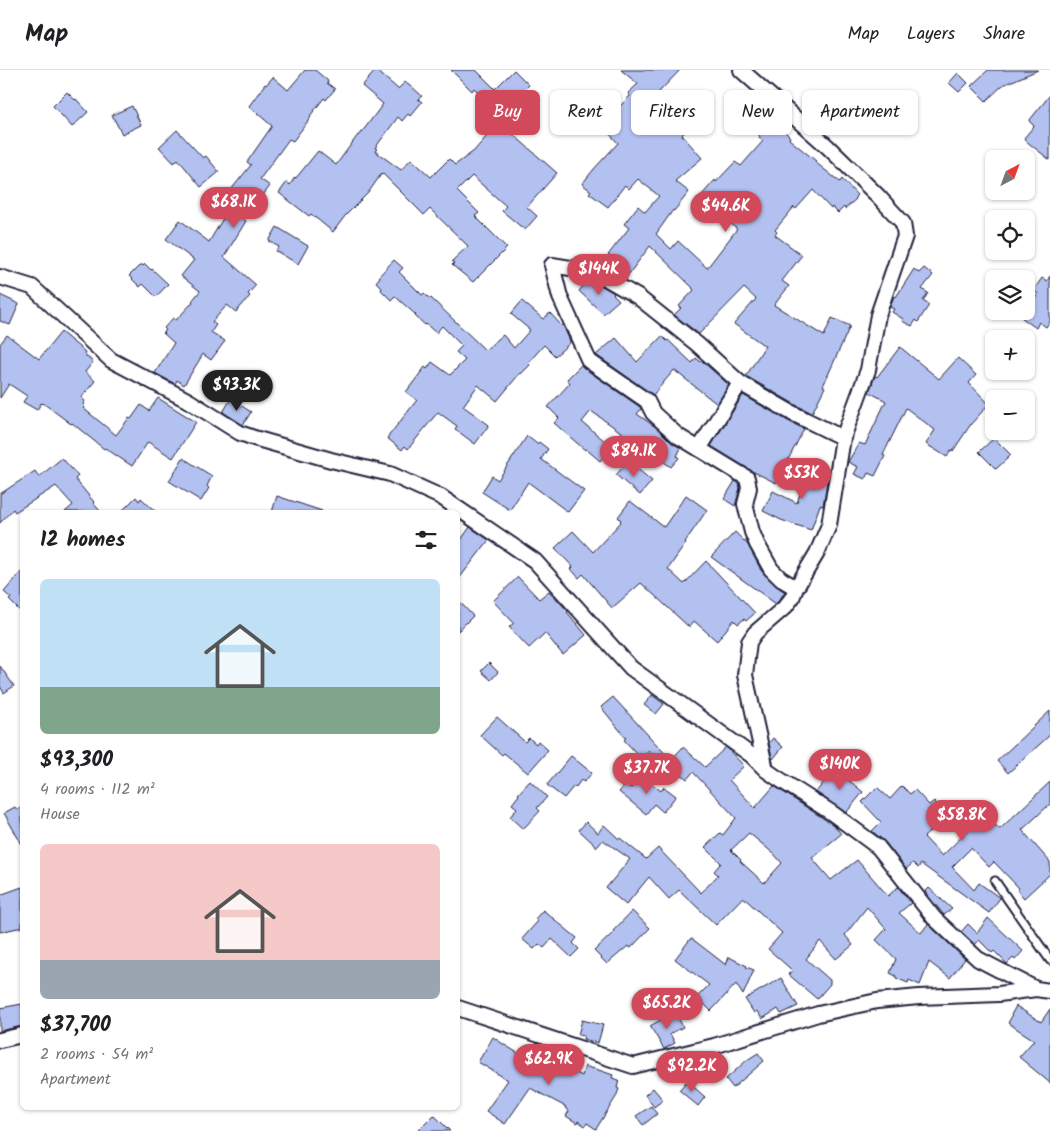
<!DOCTYPE html>
<html lang="en">
<head>
<meta charset="utf-8">
<style>
  body { margin:0; font-family:Kalam,sans-serif; background:#f2f2f2; color:#202124; height:100vh; display:flex; flex-direction:column; font-size:19px; white-space:nowrap }
  * { box-sizing:border-box; margin:0 }
  p { font-size:16px; color:#757577 }
  .icon { flex:none; width:28px; height:28px; fill:none; stroke:currentColor; stroke-width:2; stroke-linecap:round; stroke-linejoin:round }
  .map { position:relative; flex:1; overflow:hidden }
  .side { position:absolute; left:20px; top:440px; width:440px; height:600px; display:flex; flex-direction:column; background:#fff; border-radius:8px; box-shadow:0 1px 4px #0004 }
  .side>* { flex:none }
  .top-card { position:absolute; left:475px; top:20px; width:475px; height:45px; display:flex; gap:10px }
  .needle { width:32px; rotate:41deg }
  .tools { position:absolute; left:985px; top:80px; display:grid; gap:10px }
  .tools a { display:grid; place-items:center; width:50px; height:50px; border-radius:8px; background:#fff; box-shadow:0 1px 4px #0004; font-size:25px }
  .price { position:absolute; translate:-50% -42px; padding:0 11px; border-radius:18px; background:#d1495b; color:#fff; font-size:16px; line-height:32px; filter:drop-shadow(0 1px 2px #0008) }
  .price::after { content:''; position:absolute; left:50%; top:30px; width:15px; height:11px; margin-left:-8px; background:inherit; clip-path:polygon(0 0,100% 0,50% 100%) }
  .price.on { background:#222; color:#fff }
  ul { padding:0; list-style:none }
  li { display:grid; align-content:center; gap:10px; height:265px; padding:0 20px }
  li span { display:grid; place-items:center; height:155px; border-radius:8px; color:#555 }
  li>.icon { margin-inline-start:auto }
  span .icon { width:90px; height:90px; fill:#fffc; stroke-width:1 }
  li b { font-size:21px }
  h2 { display:flex; justify-content:space-between; align-items:center; height:60px; padding:0 20px; font-size:21px }
  .pill { padding:0 18px; border-radius:8px; background:#fff; box-shadow:0 1px 4px #0004; font-size:18px; line-height:45px }
  .pill.on { background:#d1495b; color:#fff }
  header { display:flex; align-items:center; gap:30px; box-sizing:border-box; height:70px; padding:0 25px; background:#fff; border-bottom:1px solid #e0e0e0 }
  header strong { font-size:24px }
  nav { display:flex; gap:28px; margin-inline-start:auto; font-size:18px }
  .map>svg:first-child { display:block }
</style>
</head>
<body>
<header>
<strong>Map</strong>
<nav><a>Map</a><a>Layers</a><a>Share</a></nav>
</header>
<div class="map">
<svg width="1050" height="1061" viewBox="0 0 1050 1061">
  <rect width="100%" height="100%" fill="#fff"/>
  <filter id="ink" filterUnits="userSpaceOnUse"><feTurbulence type="fractalNoise" baseFrequency=".02" numOctaves="2"/><feDisplacementMap in="SourceGraphic" scale="10" xChannelSelector="R" yChannelSelector="G"/><feConvolveMatrix kernelMatrix="1 2 1 2 8 2 1 2 1" color-interpolation-filters="sRGB"/></filter>
  <g filter="url(#ink)">
    <!-- building -->
    <path fill="#b3c1f1" stroke="#22223b" fill-rule="evenodd" d="M305,0h10l13,11 -1,2 8,6 -9,11 -2,-2 -14,18 1,1 -18,24 -4,-2 -29,40 10,7 -26,34 2,1 -22,36 32,28 -8,9 2,2 -14,16 -9,-7 -15,17 4,3 -5,7 14,9 -14,19 -8,-6 -19,31 -7,-5 -2,4 -20,-11 19,-30 -11,-10 3,-3 -2,-2 9,-10 3,2 17,-18 -1,-1 8,-10 -19,-15 13,-16 -28,-21 14,-19 29,22 25,-42 -2,-1 3,-5 -5,-3 21,-26 -4,-3 25,-36 -23,-20 16,-22 1,1 7,-8 15,13z
      M376,0l22,19 7,-7 6,5v-1l11,10 -4,3 4,3 -12,14 -2,-2 -6,7 -4,-4 -23,31 2,1 -2,2 26,19 10,-11 20,18 18,-18 6,6 19,-14 25,-29 58,51 -30,34 10,9 -12,14 -23,-19 4,-5 -34,-30 -15,15 22,22 -4,3 32,32 -34,34 -21,-17 2,-2 -2,-2 16,-15 -38,-37 -6,6 -42,-42 -14,20 -23,23 -12,16 -22,-18 -2,2 -30,-23 8,-11 3,3 5,-8 1,1 22,-27 18,14 22,-30 1,1 24,-32 -21,-18z
      M451,0h25l19,19 19,-19 15,15 -11,11 3,3 -18,18 -29,-29 -2,3z
      M621,0h59l-39,41 17,17 20,-24 18,14 -14,17 20,23 -27,23 14,11 -15,19 -1,-1 -17,24 15,15 7,-8 29,27 30,-39 -37,-32 15,-17 1,2 19,-20 6,4 22,-25 -4,-3 1,-2 -9,-8 11,-12 9,7 2,-2 13,11v1l4,4 -1,2 27,22 -1,1 25,20 2,-3 15,16 -2,2 1,2 -11,10 -1,-2 -6,6 -6,-6 -1,2 -18,-19 -17,19 -2,-2 -19,23 2,2 -2,3 27,20 -20,26 7,5 -15,19 50,31 8,-18 18,8 -27,60 2,1 -13,26 -16,-8 -50,-29 19,-30 -31,-22 22,-25 -12,-11 -45,46 -25,-19 7,-7 -2,-2 15,-16 -2,-2h1l-43,-42 -25,33 -22,-13 7,-10 -2,-1 21,-27 -5,-4 14,-18 7,6 14,-16 -21,-17 -9,10 -4,-4 -17,22 -19,-14 2,-2 -9,-7 12,-15 24,-26 -17,-18 29,-29 -2,-3 10,-9z
      M988,0h50l-35,15 -17,16 -15,-15z
      M958,3l10,10 -9,9 -10,-9z
      M67,22l8,8 1,-1 12,13 -16,15 -19,-21z
      M1050,25v65l-24,-19 -2,-3 10,-12 -5,-5z
      M132,36l9,19 -19,9 -10,-19z
      M177,60l26,28 3,-2 13,16 -18,15 -23,-28 -4,4 -15,-16z
      M277,157l31,19 -10,18 -22,-13 3,-4 -10,-6z
      M394,190l9,8 -4,4 23,23 2,-2 6,6 1,-1 54,52 18,-15 11,13 16,-18 -19,-16 11,-13 21,18 7,-6 12,13 1,-1 7,16v2l-15,13 -11,-11 -16,18 2,2 -9,9 -1,-1 -23,28 -19,-16 -15,21 26,19 -14,19 -20,-15 2,-3 -19,-14 -30,37 -3,-3 -3,4 -15,-12 30,-38 -11,-8 19,-25 2,2 5,-7 18,13 15,-15 -9,-8 6,-6 -20,-20 -6,7 -10,-9 -1,1 -10,-9 1,-1 -18,-16 -3,-3 -4,4 -10,-10 1,-2 -6,-6 4,-5 -1,-1z
      M141,194l2,2 2,-2 6,6 1,-1 16,15 -12,13 -13,-13 -3,3 -11,-11z
      M924,198l9,7 -11,14 6,4 -5,8 6,4 -11,17 -2,-2 -4,6 -10,-5 1,-2 -11,-7 2,-3 -4,-2 4,-11 2,1 18,-28 5,4z
      M1050,206v45l-4,6 -7,-5 -3,6 -14,-10 16,-24 -5,-3 9,-13 5,3z
      M587,210h5l22,13 -1,1 6,6 -16,14 -24,-23 5,-6 -1,-1z
      M0,225l19,9 -9,21 -10,-4z
      M61,262l24,20 -1,2 9,8 -8,10 10,9 -14,17 4,3 -2,3 2,2 -2,2 33,27 13,-17 2,1 10,-14 8,6 9,-13 38,24 -23,36 -25,-16 -16,24 -27,-18 -1,1 -32,-26 -1,1 -28,-21 -1,1 -1,-1 -4,7 -14,-8 4,-6 -18,-12 -9,14v-54l7,-9 32,24z
      M662,266l5,5 1,-1 24,23 4,-5 5,4 1,-1 27,24 -12,19 -43,-34 -21,25 -57,-40 20,-17 21,24z
      M900,277l39,32 19,-21 18,17 -7,8 20,21 -18,20 -18,27 -2,-1 -4,7 -21,-13 9,-14 -29,-22 -23,47 2,1 -10,20 -7,-3 -3,6 -11,-5 4,-7 -10,-5 11,-19 6,2 21,-44 -17,-9 6,-16 2,1z
      M581,295l3,3 56,39 1,2 -4,5 20,14 15,15 9,5 -4,8 2,2 -8,9 -80,-56 -9,11 30,25 -12,14 -14,-12 -1,1 -31,-27 5,-5 -11,-11 22,-24 -3,-4z
      M743,325l45,26 16,8 -28,54 -24,-12 -41,-25z
      M231,329l20,13 -8,13 -20,-13z
      M527,366l10,8 2,-2 9,7 -7,10 43,32 -16,21 -40,-30 -18,28 -28,-18 10,-16 6,4z
      M994,368l17,17 -15,14 -17,-17z
      M62,388l16,18 -3,3 19,23 -1,1 8,9h-36l8,-7 -17,-19 -41,26 -2,-3 -13,14v-29l35,-23 4,6z
      M183,388l29,18 -5,10 2,2 -8,13 -32,-20z
      M628,391l24,20 -12,14 -24,-20z
      M810,393l19,6 -6,37 -3,-1 -9,25 -30,-10 -18,-9 10,-20 24,12z
      M735,411l4,2 1,5 -5,18 -11,-7z
      M686,425l21,15 -22,32 1,1 -18,26 16,15 22,-23 49,52 -9,8 -2,-2 -6,5 -4,-4 -17,21 -23,-20 -5,6 -48,-44 -29,25 -29,-34 -4,4 -8,-9 2,-2 -18,-19 18,-17 20,21 28,-30 -1,-1 1,-1 -3,-3 12,-16 34,26z
      M277,426l45,15 -1,1h-49z
      M136,427l3,4 2,-3 15,14h-35z
      M470,457l19,13 -31,40v-36z
      M735,462l13,13 12,23v1l5,6 10,10 10,7 -9,12 -65,-47z
      M22,501v42l-13,-13 2,-2 -7,-6z
      M518,507l21,22 10,-8 19,20 -1,1 19,23 -23,20 -18,-22 -16,15 -20,-21 5,-4 -21,-22z
      M458,530l15,16 -15,15z
      M489,593l9,9 -7,8 -10,-9z
      M0,596l14,20 -10,7 -4,-7z
      M652,625l12,9 -8,10 -12,-9z
      M613,627l58,63 12,-13 22,20 21,-20 18,19 -15,14 26,28 19,-22 61,40 6,8 -29,24 19,22 26,-20 31,36 10,-9 13,16 -12,10 22,20 7,-9 37,35 -15,19 -21,-16 -9,23 -11,-5 -1,3 -12,-5v-2l-6,-3 6,-14 -20,-19 10,-11 -19,-22 -22,28 8,10 -17,14 -16,-18 -14,18 24,21v4l-13,15 -29,-25 5,-3 -25,-22 14,-16 -39,-36 -27,28 -37,-35 -10,9 -20,-22 -23,28 -20,-17 24,-29 -27,-19 -6,7 -18,-17 7,-8 12,11 6,-8 15,14 1,-1 26,21 12,-11 43,45 17,-18 -4,-4 7,-8 -16,-16 15,-14 3,2 13,-17 -43,-46 -6,7 -14,-12 -3,3 -21,-19 -8,7 -17,-18 2,-2 -25,-31zM749,763l25,21 8,9 -18,20 -24,-22 1,-1 -10,-10z
      M1050,641v24l-42,38 -11,-12z
      M497,647l28,25 4,-4 7,6 2,-3 10,9 -20,23 -24,-20 -2,2 -22,-20z
      M773,668l10,9 -10,12 -1,-1 -3,-15z
      M571,686l21,17 -8,9 -3,-2 -5,7 -2,-1 -10,12 -17,-13z
      M835,699l28,23 -17,21 -30,-21z
      M641,705l20,16 3,-4 12,9 -13,16 -9,-8 -8,10 -27,-22 7,-8 5,4z
      M530,711l17,16 -10,11 3,3 -17,18 -13,-12 7,-9 -5,-4 7,-9 -1,-1z
      M1050,712v22l-28,26 28,32v12l-26,24 -7,-8 2,-2 -25,-26 -5,5 -18,-19 -19,19 22,23 5,-7 21,15 -11,15 -68,-49 -3,4 -5,-5 -7,6 -21,-27 -13,-11 9,-9 -19,-20 15,-15 13,12 12,-13 8,8 5,-4 14,15 5,-4 13,14 -23,22 18,19 35,-34 8,8 6,-8 9,7z
      M15,737l2,3 5,-3v38l-18,-32z
      M22,817v40l-22,5v-37z
      M929,818l23,21 -8,6 -19,-23z
      M543,840l34,28 -4,5 6,6 -8,8 -19,-18 -8,9 -5,-4 -5,5 -12,-10 16,-18 -3,-2z
      M632,841l18,17 -19,20 -3,-2 -21,18 -13,-13 20,-19 -1,-1z
      M988,848l35,33 -8,9 -2,-2 -6,6 -13,-13 -2,2 -13,-13 -4,5 -14,-13 7,-8 9,9z
      M691,868l35,27 3,-8 18,9 -1,1 8,3 -11,25 -7,-11 -25,27 -14,-14 12,-12 -34,-26z
      M781,908l17,28 -17,8 -3,-5 -16,10 -5,-8 -3,2 -9,-14z
      M22,934v22l-22,5v-23z
      M1016,936l25,16 9,-13v74l-31,-26 15,-17 -26,-17 4,-7 -1,-1z
      M675,942l8,15 -13,7 5,9 -11,6 -14,-23z
      M582,950l21,5 -5,18 -15,-4 1,-3 -6,-1z
      M493,967l10,7 33,20 1,-2 8,4 2,-2 6,3 1,-1 8,4 2,-4 18,10 3,-10 8,3v-1l20,7 -1,3 7,2 -2,8 2,1 -3,8 -20,32 -9,-6 -2,3 -7,-5 -1,2 -11,-7 3,-5 -4,-3 1,-1 -36,-19 -25,36 -19,-13 22,-31 -30,-18z
      M758,983l6,8 -31,27 -7,-9 21,-19z
      M687,1011l18,16 -7,9 -19,-16z
      M653,1018l10,12 -9,7 -9,-12z
      M651,1036l6,8 -14,11 -7,-9z
      M434,1045l16,16h-32z"/>
    <g fill="none" stroke-linecap="round" stroke-linejoin="round">
      <!-- lane casing -->
      <g stroke="#22223b" stroke-width="11">
        <path id="lane" d="M995,811l55,79"/>
      </g>
      <!-- street casing -->
      <g stroke="#22223b" stroke-width="18">
        <path id="street" d="M741,0l86,76 51,50 25,27 2,13 -27,79 -10,55 -25,68 -14,87 -12,28 -21,35 -4,10 -7,9 -30,26 -6,9 -4,33 21,95
          M0,207l32,10 79,73 78,41 51,32 14,5 77,22 59,14 51,23 94,64 96,107 120,87 15,15 10,7 56,36 46,34 56,71 44,41 58,30
          M699,379l41,-66
          M796,518l-15,-9 -10,-10 -14,-25 -5,-12 -7,-28 4,-16 -2,-10 -69,-42 -25,-23 -6,-12 -58,-40 -29,-64 -8,-32 43,7 43,25 59,47 43,39 52,30 51,25
          M458,938l175,58 81,-20 104,-32 59,-13 42,-4 80,-3 37,-5 14,2
          M0,970l22,-5"/>
      </g>
      <!-- lane -->
      <use href="#lane" stroke="#fff" stroke-width="7"/>
      <!-- street -->
      <use href="#street" stroke="#fff" stroke-width="14"/>
    </g>
  </g>
</svg>
<div class="tools">
<a><svg class="needle" viewBox="-14 -14 28 28"><path d="M0-13l5 13h-10z" fill="#e53935"/><path d="M0 13l5-13h-10z" fill="#757577"/></svg></a>
<a><svg class="icon" aria-label="locate" viewBox="0 0 24 24"><circle cx="12" cy="12" r="6"/><path d="M12 2v4M12 18v4M2 12h4M18 12h4"/></svg></a>
<a><svg class="icon" aria-label="layers" viewBox="0 0 24 24"><path d="M12 4l9 5-9 5-9-5zM3 14l9 5 9-5"/></svg></a>
<a>+</a>
<a>−</a>
</div>
<b class="price" style="left:234px;top:159px">$68.1K</b>
<b class="price" style="left:726px;top:163px">$44.6K</b>
<b class="price" style="left:599px;top:226px">$144K</b>
<b class="price on" style="left:237px;top:342px">$93.3K</b>
<b class="price" style="left:634px;top:408px">$84.1K</b>
<b class="price" style="left:802px;top:430px">$53K</b>
<b class="price" style="left:840px;top:721px">$140K</b>
<b class="price" style="left:647px;top:725px">$37.7K</b>
<b class="price" style="left:962px;top:772px">$58.8K</b>
<b class="price" style="left:667px;top:960px">$65.2K</b>
<b class="price" style="left:549px;top:1016px">$62.9K</b>
<b class="price" style="left:692px;top:1023px">$92.2K</b>
<div class="top-card">
<a class="pill on">Buy</a>
<a class="pill">Rent</a>
<a class="pill">Filters</a>
<a class="pill">New</a>
<a class="pill">Apartment</a>
</div>
<section class="side">
<h2>12 homes<svg class="icon" aria-label="filters" viewBox="0 0 24 24"><path d="M4 7h16M4 17h16"/><circle cx="9" cy="7" r="2"/><circle cx="15" cy="17" r="2"/></svg></h2>
<ul>
<li><span style="background:linear-gradient(#bfe0f5 70%,#7fa58c 0)"><svg class="icon" aria-label="home" viewBox="0 0 24 24"><path d="M3 11l9-7 9 7M6 9v11h12V9"/></svg></span><div><b>$93,300</b><p>4 rooms · 112 m²</p><p>House</p></div></li>
<li><span style="background:linear-gradient(#f6c9c9 75%,#9aa5b1 0)"><svg class="icon" aria-label="home" viewBox="0 0 24 24"><path d="M3 11l9-7 9 7M6 9v11h12V9"/></svg></span><div><b>$37,700</b><p>2 rooms · 54 m²</p><p>Apartment</p></div></li>
</ul>
</section>
</div>
</body>
</html>
